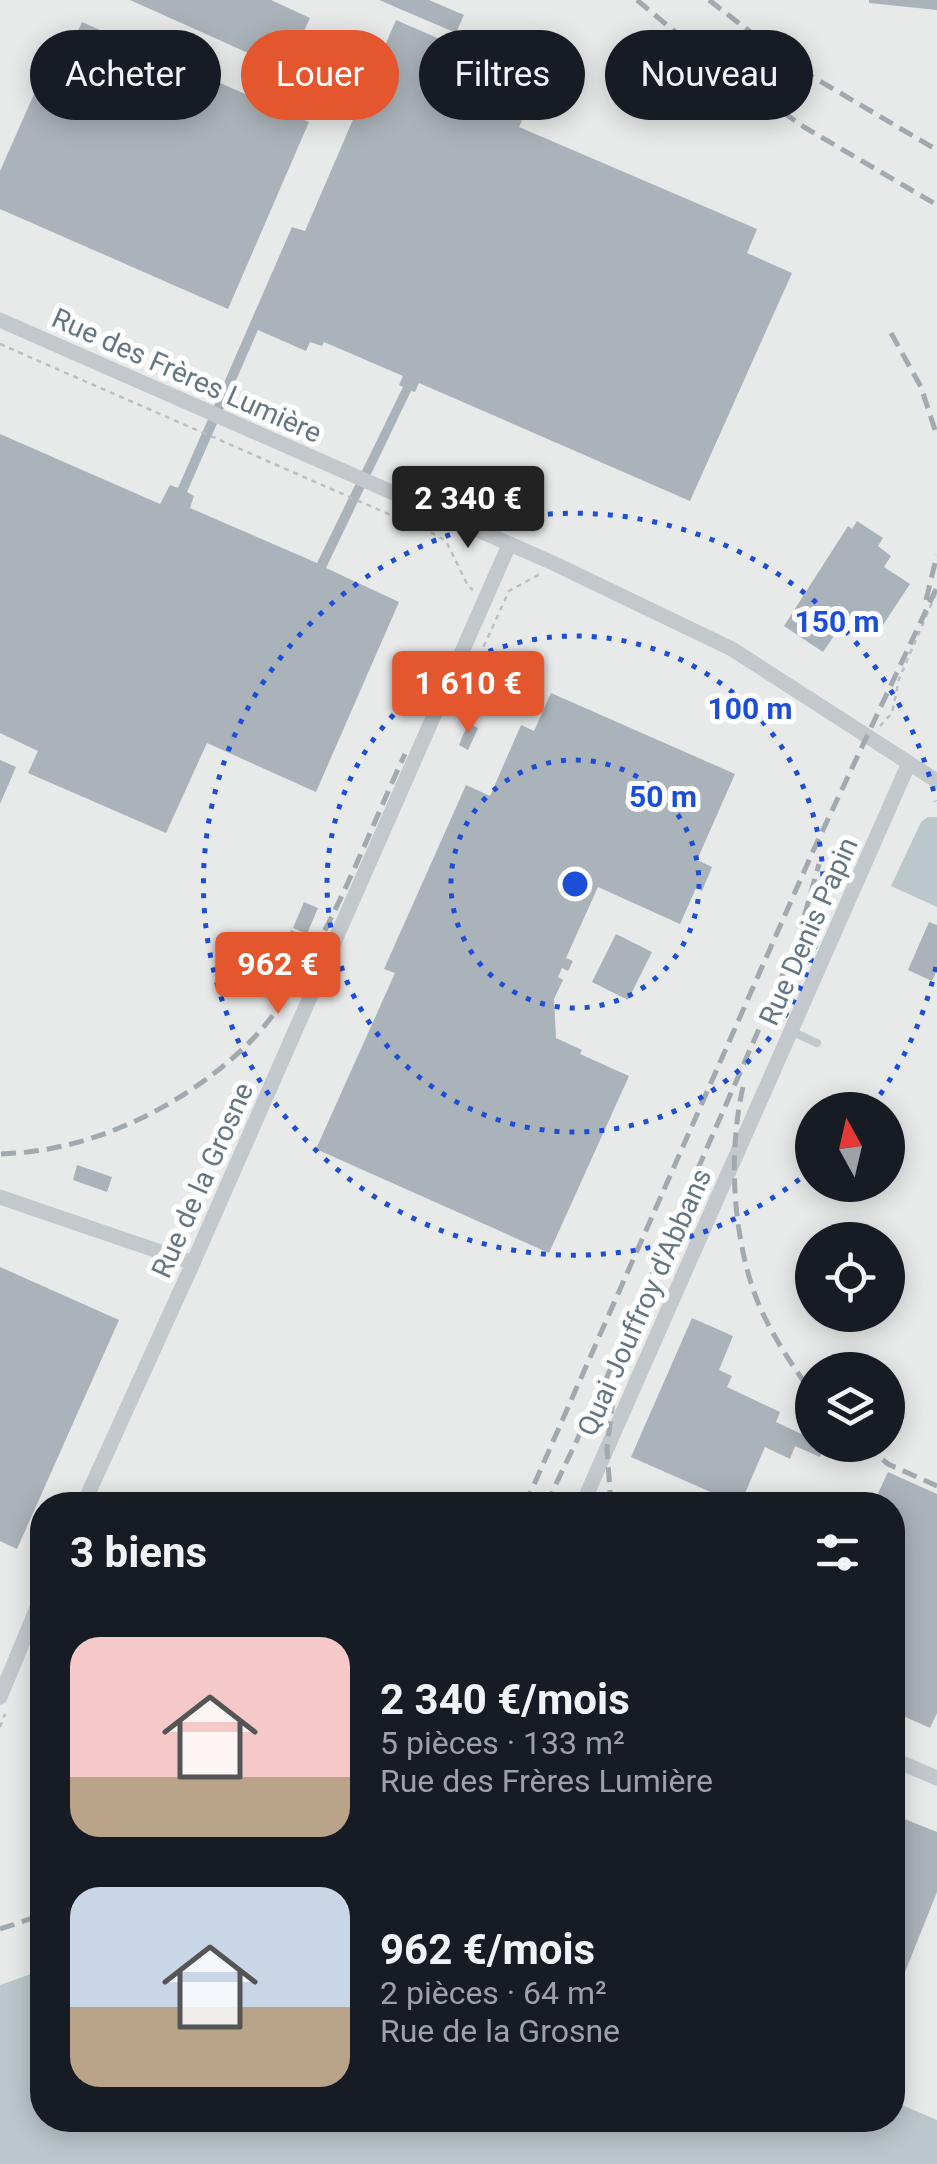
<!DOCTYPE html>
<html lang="fr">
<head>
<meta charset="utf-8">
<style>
  body { margin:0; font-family:Roboto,sans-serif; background:#242831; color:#f1f3f6; height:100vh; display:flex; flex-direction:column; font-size:38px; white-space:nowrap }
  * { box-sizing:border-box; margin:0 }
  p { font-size:32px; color:#9ea1a6 }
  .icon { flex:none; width:55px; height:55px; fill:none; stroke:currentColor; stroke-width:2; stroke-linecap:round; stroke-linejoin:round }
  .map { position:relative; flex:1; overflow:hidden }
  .sheet { position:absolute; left:30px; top:1492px; width:875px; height:640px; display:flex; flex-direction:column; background:#171b24; border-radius:40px; box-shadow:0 5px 25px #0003 }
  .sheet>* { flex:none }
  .guide { position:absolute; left:30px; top:30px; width:878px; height:90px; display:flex; gap:20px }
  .needle { width:65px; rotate:352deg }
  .buttons { position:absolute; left:795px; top:1092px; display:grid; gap:20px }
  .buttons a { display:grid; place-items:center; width:110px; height:110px; border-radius:50%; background:#171b24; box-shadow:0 5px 25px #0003; font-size:50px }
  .price { position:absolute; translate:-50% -85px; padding:0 22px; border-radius:10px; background:#e4572e; color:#fff; font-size:32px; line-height:65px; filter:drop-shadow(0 2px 5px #0008) }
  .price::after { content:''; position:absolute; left:50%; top:60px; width:30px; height:22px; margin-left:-15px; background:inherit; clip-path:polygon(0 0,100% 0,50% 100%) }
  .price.on { background:#222; color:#fff }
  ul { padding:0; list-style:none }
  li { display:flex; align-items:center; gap:30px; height:250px; padding:0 40px }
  li span { display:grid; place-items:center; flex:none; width:280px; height:200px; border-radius:30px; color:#555 }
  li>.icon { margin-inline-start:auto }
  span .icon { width:120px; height:120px; fill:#fffc; stroke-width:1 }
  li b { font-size:42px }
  h2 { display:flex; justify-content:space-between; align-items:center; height:120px; padding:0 40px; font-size:42px }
  .chip { padding:0 35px; border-radius:45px; background:#171b24; box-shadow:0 5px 25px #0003; font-size:35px; line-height:90px }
  .chip.on { background:#e4572e; color:#fff }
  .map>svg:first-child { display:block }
</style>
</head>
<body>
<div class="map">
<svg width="937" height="2164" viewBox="0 0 937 2164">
  <rect width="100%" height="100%" fill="#fafaf8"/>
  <!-- built -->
  <path fill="#e8e9e9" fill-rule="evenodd" d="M0,0h937v2120l-44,-19 -1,-596h-850v465l-42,15zM812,1110h76v75h-76zM812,1240h76v75h-76zM812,1370h76v75h-76z"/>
  <!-- water -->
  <path fill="#bbc7cb" d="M928,817h9v90l-46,-21 30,-64z
    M42,1970v150h850l1,-19 44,19v44h-937v-179z"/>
  <!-- building -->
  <path fill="#aab3b9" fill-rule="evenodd" d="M130,0h141l39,18 -24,52z
    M379,0h50l35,15 -8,18z
    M869,0h68v10l-68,-7z
    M396,20l143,62 -20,45 238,102 -10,24 45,20 -102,228 -271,-118 -4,9 -4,-1 -85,177 73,34 -83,190 -109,-49 -41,90 -138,-60 10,-22 -38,-18v-299l160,70 10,-19 8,3 114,-261 13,4zM258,330l48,21 4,-9 12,4 2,-4 79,34 -4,9 4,2 -86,176 -127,-55 4,-12 -7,-4z
    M82,22l227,100 -81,187 -228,-100v-38l62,-140 13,6z
    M857,521l26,17 -5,8 13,10 -7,11 26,17 -29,44 -25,-17 -7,11 -4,-2 -2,3 -6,-4 -3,4 6,4 -17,25 -39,-26 64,-100 4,3z
    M551,693l184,81 -38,86 15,7 -10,24 -6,-3 -16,36 -82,-37 -32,71 7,3 -5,10 -6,-3 -4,9 5,3 -9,19 2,39 26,12 -2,4 49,22 -80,177 -233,-104 79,-176 -11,-4 82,-184 24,11 31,-71 13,6z
    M468,723l10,5 -10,22 -9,-5z
    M0,760l16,7 -16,37z
    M304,902l14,6 -11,26 -14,-6z
    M929,922l8,3v45l-5,11 -24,-11z
    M291,930l16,7 -10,24 -16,-7z
    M616,934l36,18 -24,48 -36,-18z
    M77,1165l35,12 -5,15 -34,-12z
    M0,1267l119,53 -102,229 -17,-8z
    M692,1318l41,18 -14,34 13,6 -5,11 53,25 -4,10 36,17v6h13l-5,12 -25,-11 -5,13 -25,-12 -25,58 -109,-48z
    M888,1472l49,22v219l-7,15 -38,-17v-206l-19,-1z
    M892,1814l45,18v60l-36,90 -9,-4z"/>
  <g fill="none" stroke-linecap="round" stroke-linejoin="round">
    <!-- path -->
    <path stroke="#bbbfc2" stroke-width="2.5" stroke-dasharray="5 5" stroke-linecap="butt" d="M0,344l432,189 14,8 22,45 5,4
      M467,683l42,-92 31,-17
      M880,726l12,-13 7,-34 38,-88
      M0,1727l5,-13"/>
    <!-- service -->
    <path stroke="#c3c8cc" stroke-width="8" d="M791,1031l26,12"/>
    <!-- minor -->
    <path stroke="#c3c8cc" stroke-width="15" d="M0,320l553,243 179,86 205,132
      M0,1197l193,66
      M83,1505l110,-242 316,-718
      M582,1505l327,-742
      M0,1697l42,-101
      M892,1759l45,19"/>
    <!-- rail -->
    <path stroke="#a2aab0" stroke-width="5" stroke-dasharray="15 8" stroke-linecap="butt" d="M637,0l73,61 94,66 133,78
      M709,0l87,67 141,83
      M891,333l30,54 16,49
      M926,600l11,-45
      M743,1087c-14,62 -11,137 9,199 12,38 37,75 60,107
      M1,1154c52,-2 98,-15 145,-38 43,-22 83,-50 115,-86 61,-71 104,-190 144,-276
      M865,1445l23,19 49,22
      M525,1505l289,-656 123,-262
      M546,1505l60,-126 191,-437 22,-78
      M611,1505l-4,-57 9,-72
      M0,1929l42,-14"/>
  </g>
  <!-- distance rings -->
  <g fill="none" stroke="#1d4ed8" stroke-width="5" stroke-dasharray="5 10">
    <circle cx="575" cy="884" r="124"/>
    <circle cx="575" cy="884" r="248"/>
    <path d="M936 967A371 371 0 0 1 869 1110M811 1170A371 371 0 1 1 936 801"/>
  </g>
  <g text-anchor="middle" stroke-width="10" stroke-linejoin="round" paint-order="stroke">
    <!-- street labels -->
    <g font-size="28" fill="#657683" stroke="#fff">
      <text transform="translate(187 375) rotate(24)" y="10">Rue des Frères Lumière</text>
      <text transform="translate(808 931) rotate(-66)" y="10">Rue Denis Papin</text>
      <text transform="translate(202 1180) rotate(-66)" y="10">Rue de la Grosne</text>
      <text transform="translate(644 1302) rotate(-66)" y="10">Quai Jouffroy d'Abbans</text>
    </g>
  </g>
  <circle cx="575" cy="884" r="15" fill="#1d4ed8" stroke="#fff" stroke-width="5"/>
  <g font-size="30" text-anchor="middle" font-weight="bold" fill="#1d4ed8" stroke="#fff" stroke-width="10" stroke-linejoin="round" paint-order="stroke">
    <text x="837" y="632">150 m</text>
    <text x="750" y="719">100 m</text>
    <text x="663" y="807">50 m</text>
  </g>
</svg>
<div class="buttons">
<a><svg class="needle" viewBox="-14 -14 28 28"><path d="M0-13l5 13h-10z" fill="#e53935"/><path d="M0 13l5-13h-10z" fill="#9ea1a6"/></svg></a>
<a><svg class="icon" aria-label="locate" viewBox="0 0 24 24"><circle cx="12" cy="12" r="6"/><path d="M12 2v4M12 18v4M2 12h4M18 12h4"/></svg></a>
<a><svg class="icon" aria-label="layers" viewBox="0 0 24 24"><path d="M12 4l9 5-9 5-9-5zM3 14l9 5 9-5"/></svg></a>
</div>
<b class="price on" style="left:468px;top:551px">2 340 €</b>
<b class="price" style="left:468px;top:736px">1 610 €</b>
<b class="price" style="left:278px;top:1017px">962 €</b>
<div class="guide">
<a class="chip">Acheter</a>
<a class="chip on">Louer</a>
<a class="chip">Filtres</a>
<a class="chip">Nouveau</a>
</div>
<section class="sheet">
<h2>3 biens<svg class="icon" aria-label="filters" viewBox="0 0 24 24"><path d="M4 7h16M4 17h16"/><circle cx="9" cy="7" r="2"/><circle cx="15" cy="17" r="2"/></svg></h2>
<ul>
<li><span style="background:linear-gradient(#f6c9c9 70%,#b9a48a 0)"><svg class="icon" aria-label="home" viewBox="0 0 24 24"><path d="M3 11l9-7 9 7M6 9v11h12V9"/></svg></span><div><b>2 340 €/mois</b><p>5 pièces · 133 m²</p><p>Rue des Frères Lumière</p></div></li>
<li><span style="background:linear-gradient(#c9d6e8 60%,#b9a48a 0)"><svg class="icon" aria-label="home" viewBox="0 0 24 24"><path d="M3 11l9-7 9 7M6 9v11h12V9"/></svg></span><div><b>962 €/mois</b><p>2 pièces · 64 m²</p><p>Rue de la Grosne</p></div></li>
</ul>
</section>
</div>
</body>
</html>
